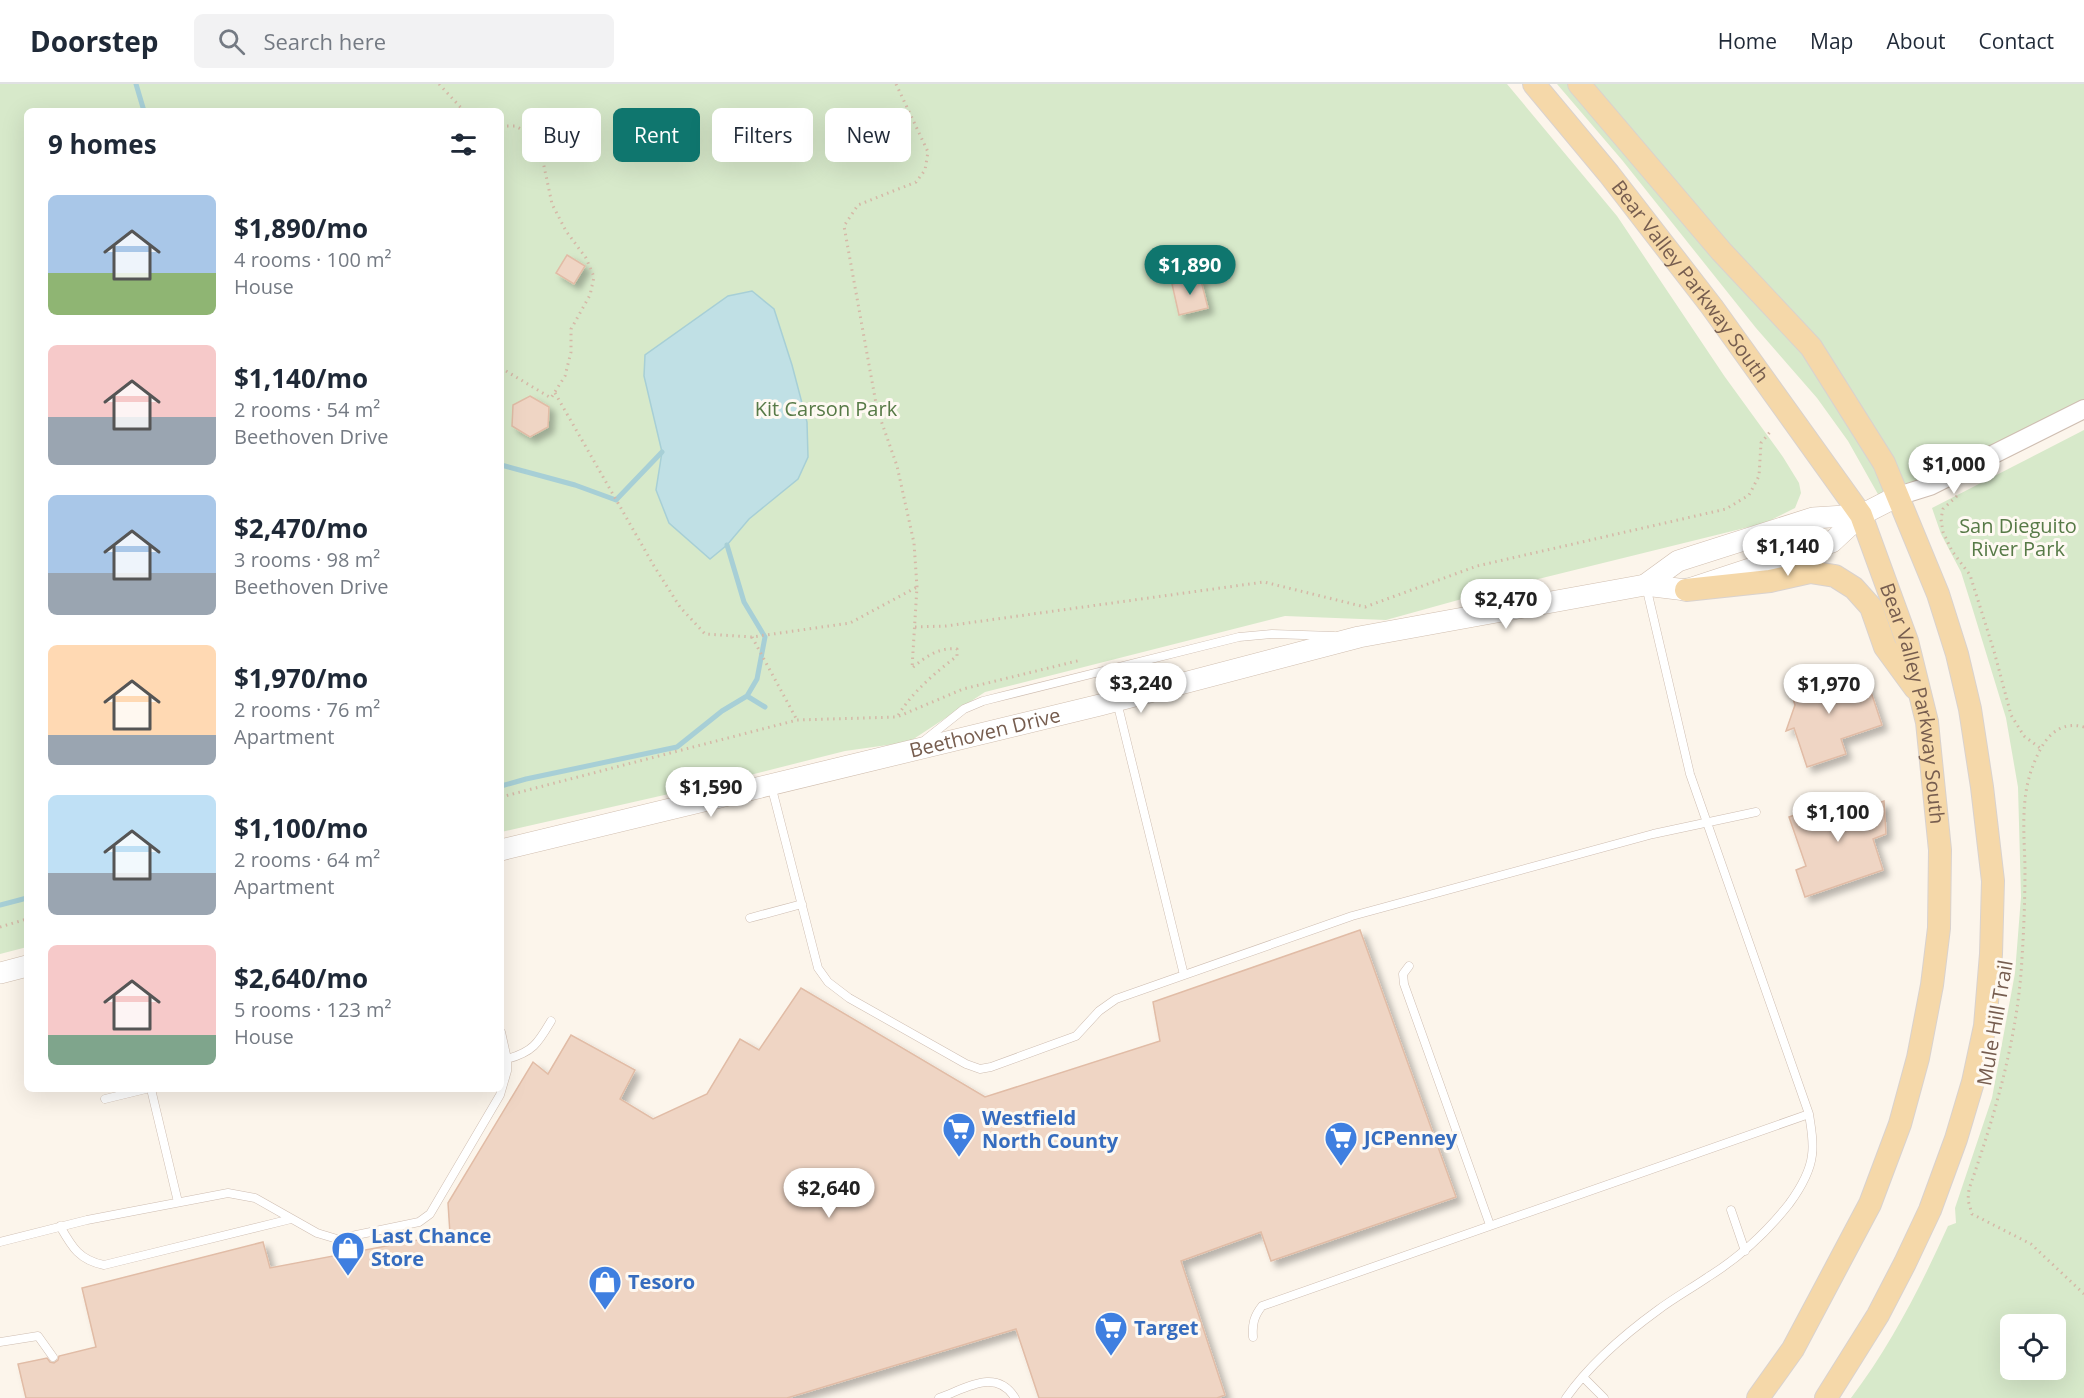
<!DOCTYPE html>
<html lang="en">
<head>
<meta charset="utf-8">
<style>
  body { margin:0; font-family:"Open Sans",sans-serif; background:#f2f2f3; color:#1f2937; height:100vh; display:flex; flex-direction:column; font-size:22px; white-space:nowrap }
  * { box-sizing:border-box; margin:0 }
  p { font-size:20px; color:#747a83 }
  .icon { flex:none; width:33px; height:33px; fill:none; stroke:currentColor; stroke-width:2; stroke-linecap:round; stroke-linejoin:round }
  .map { position:relative; flex:1; overflow:hidden }
  .drawer { position:absolute; left:24px; top:24px; width:480px; height:984px; display:flex; flex-direction:column; background:#fff; border-radius:9px; box-shadow:0 6px 24px #0002 }
  .drawer>* { flex:none }
  .hud { position:absolute; left:522px; top:24px; width:570px; height:54px; display:flex; gap:12px }
  .buttons { position:absolute; left:2000px; top:1230px; display:grid; gap:12px }
  .buttons a { display:grid; place-items:center; width:66px; height:66px; border-radius:9px; background:#fff; box-shadow:0 6px 24px #0002; font-size:30px }
  .price { position:absolute; translate:-50% -51px; padding:0 14px; border-radius:21px; background:#fff; color:#222; font-size:20px; line-height:39px; filter:drop-shadow(0 2px 3px #0008) }
  .price::after { content:''; position:absolute; left:50%; top:36px; width:18px; height:14px; margin-left:-9px; background:inherit; clip-path:polygon(0 0,100% 0,50% 100%) }
  .price.on { background:#0f766e; color:#fff }
  ul { padding:0; list-style:none }
  li { display:flex; align-items:center; gap:18px; height:150px; padding:0 24px }
  li span { display:grid; place-items:center; flex:none; width:168px; height:120px; border-radius:9px; color:#555 }
  li>.icon { margin-inline-start:auto }
  span .icon { width:72px; height:72px; fill:#fffc; stroke-width:1 }
  li b { font-size:26px }
  h2 { display:flex; justify-content:space-between; align-items:center; height:72px; padding:0 24px; font-size:26px }
  .pill { padding:0 21px; border-radius:9px; background:#fff; box-shadow:0 6px 24px #0002; font-size:21px; line-height:54px }
  .pill.on { background:#0f766e; color:#fff }
  header { display:flex; align-items:center; gap:36px; box-sizing:border-box; height:84px; padding:0 30px; background:#fff; border-bottom:2px solid #e0e1e3 }
  header strong { font-size:28px }
  nav { display:flex; gap:33px; margin-inline-start:auto; font-size:21px }
  .search { width:420px; height:54px; background:#f2f2f3; display:flex; align-items:center; gap:15px; box-sizing:border-box; padding:0 21px; border-radius:9px; color:#747a83; font-size:22px }
  .map>svg:first-child { display:block }
</style>
</head>
<body>
<header>
<strong>Doorstep</strong>
<div class="search"><svg class="icon" aria-label="search" viewBox="0 0 24 24"><circle cx="10" cy="10" r="6"/><path d="M15 15l6 6"/></svg>Search here</div>
<nav><a>Home</a><a>Map</a><a>About</a><a>Contact</a></nav>
</header>
<div class="map">
<svg width="2084" height="1314" viewBox="0 0 2084 1314">
  <defs>
    <filter id="shadow"><feDropShadow dx="5.5" dy="5.5" stdDeviation="3" flood-color="#0004"/></filter>
  </defs>
  <rect width="100%" height="100%" fill="#fcf5eb"/>
  <!-- green -->
  <path fill="#d7e9ca" fill-rule="evenodd" d="M0,0h1507l110,132 108,161 58,80 16,26 2,10 -6,15 -30,15 -267,66 -112,31 -101,-4 -300,76 -76,50 -64,9 -119,30 -225,51v-721h-474v836l-27,7z
    M1557,0h527v325l-196,103 -40,-71 -31,-43 -61,-70 -134,-168z
    M2084,346v968h-233c40,-53 70,-112 97,-172l8,-3 -1,-15 37,-110 23,-125 6,-76 -3,-110 -12,-69 -34,-111 -11,-35 -20,-38 -9,-26zM2010,1240h45v46h-45z"/>
  <!-- water -->
  <path fill="#c0e0e5" stroke="#a7cfd6" stroke-width="1.5" d="M752,207l22,18 18,56 15,57 1,35 -10,22 -49,40 -22,26 -17,14 -41,-36 -13,-33 6,-38 -18,-76 1,-21 83,-59z"/>
  <g fill="none" stroke-linecap="round" stroke-linejoin="round">
    <!-- stream -->
    <path stroke="#a7cfd6" stroke-width="5" d="M136,0l8,27
      M501,381l74,20 41,15 46,-48
      M747,612l18,11
      M501,702l25,-7 151,-32 45,-36 25,-15 10,-17 8,-42 -21,-35 -17,-57
      M0,821l27,-7"/>
  </g>
  <!-- building -->
  <path fill="#efd5c4" stroke="#e1bca6" stroke-width="1.5" filter="url(#shadow)" d="M567,171l18,11 -11,18 -18,-11z
    M1200,193l8,31 -29,7 -7,-31z
    M530,312l19,11 -1,20 -18,10 -18,-11 1,-21z
    M1831,585l4,13 18,-4 6,15 11,-4 12,36 -41,14 5,15 -39,13 -13,-39 -8,3 9,-26 -7,-22z
    M1856,709l6,16 22,-8 2,33 -13,5 10,31 -78,27 -9,-27 10,-4 -17,-49z
    M1360,846l96,267 -185,64 -10,-29 -80,29 44,134 -8,3h-178l-23,-69 -229,69h-761l-8,-34 29,-6 3,4 4,1 4,-3 1,-4 37,-9 -14,-59 181,-46 7,26 180,-34 -2,-31 85,-141 15,12 23,-39 64,35 -15,29 33,20 54,-25 33,-55 19,11 42,-62 184,109 175,-56 -7,-39z"/>
  <g fill="none" stroke-linecap="round" stroke-linejoin="round">
    <!-- service casing -->
    <g stroke="#cebdb1" stroke-width="9">
      <path id="service" d="M1117,618l67,273
        M925,656l39,-31 19,-8 256,-64 33,-3 62,2
        M771,701l47,183 10,14 21,16 117,66 14,5 11,-2 85,-31 23,-25 17,-12 236,-83 301,-82 103,-22
        M750,834l52,-14
        M1409,882l-6,8 1,10 86,241
        M507,975c26,-7 31,-16 44,-38
        M151,1005l27,113
        M105,1015l41,-10
        M1731,1126l14,41
        M60,1142c12,21 19,34 44,39l187,-46
        M0,1158l87,-22 141,-27 27,5 62,35 20,6 82,-17 11,-8 70,-119 7,-24v-12l-6,-27
        M1253,1253c-1,-13 1,-21 9,-31l547,-192
        M0,1258l38,-6 15,21
        M1584,1294l20,20
        M939,1314c26,-9 57,-31 76,0
        M1566,1314c24,-34 59,-64 92,-88 16,-12 34,-22 50,-33 32,-20 58,-44 81,-73 11,-15 21,-31 23,-49 2,-14 -1,-27 -3,-41l-119,-340 -44,-188"/>
    </g>
    <!-- tertiary casing -->
    <g stroke="#cebdb1" stroke-width="20">
      <path id="tertiary" d="M1898,412l32,-10 154,-77"/>
    </g>
    <!-- secondary casing -->
    <g stroke="#d0beaf" stroke-width="22">
      <g id="secondary">
        <path d="M1645,501l33,-24 135,-43 48,-3"/>
        <path id="s1" d="M501,766l599,-145 259,-68 286,-52 41,5 146,-48 29,-27 37,-19"/>
        <path d="M0,889l27,-7"/>
      </g>
    </g>
    <!-- primary casing -->
    <g stroke="#d9d2ce" stroke-width="24">
      <g id="primary">
        <path id="s2" d="M1534,0l75,90 103,133 149,208 46,126 20,81 13,128 -1,78 -7,57 -14,73 -18,66 -30,80 -77,145 -35,49"/>
        <path d="M1579,0l142,167 90,96 73,116 54,131 19,60 13,55 12,78 11,94 -2,73 -6,72 -12,56 -17,57 -26,71 -25,53 -27,52 -52,83"/>
        <path d="M1686,506l84,-9 40,-9 25,4 19,12 17,19 14,40 30,41"/>
      </g>
    </g>
    <!-- path -->
    <path stroke="#d5b8a7" stroke-width="3" stroke-dasharray="1.5 4.5" stroke-linecap="butt" d="M439,0l25,27
      M896,0l32,68 -3,18 -9,12 -58,23 -14,21 33,183 20,57 17,77 3,44 -5,81c13,-11 27,-21 45,-19v7c-22,17 -45,36 -60,61
      M501,42h14l14,7 12,19 11,52 14,27 20,27 8,19 -4,18 -19,34v23l-6,24 -14,22 -50,-30
      M555,309l99,173 26,41 25,27 47,3 98,-14 67,-36
      M1957,412l-14,13 -2,10 2,13 9,19 18,24 24,76 17,64 13,21 16,12
      M915,543l31,-1 318,-44 101,25 112,-41 249,-57 23,-14 10,-19 2,-33 9,-11
      M752,553l45,83
      M2084,643c-31,-8 -44,19 -53,44 -10,30 -7,64 -6,95 0,31 -1,61 -3,92 -4,79 -27,157 -53,231l-1,11 4,14 59,30 53,50
      M501,713l296,-77 100,-3 66,-28 118,-29
      M0,843l27,-8"/>
    <!-- service -->
    <use href="#service" stroke="#fff" stroke-width="8"/>
    <!-- tertiary -->
    <use href="#tertiary" stroke="#fff" stroke-width="18"/>
    <!-- secondary -->
    <use href="#secondary" stroke="#fff" stroke-width="21"/>
    <!-- primary -->
    <use href="#primary" stroke="#f5d8a9" stroke-width="22"/>
  </g>
  <!-- icons -->
  <defs>
    <g id="supermarket-pin" transform="scale(1.725)"><path d="M0 17L-7.5 6A9.5 9.5 0 1 1 7.5 6Z" fill="#3f7fe0" stroke="#fef9f2"/><path d="M-6-5.5h2.5l.6 2H6L4.5 2H-2.5L-4.4-4H-6ZM-1.5 3.2a1.3 1.3 0 1 0 .1 0ZM3 3.2a1.3 1.3 0 1 0 .1 0Z" fill="#fff"/></g>
    <g id="shop-pin" transform="scale(1.725)"><path d="M0 17L-7.5 6A9.5 9.5 0 1 1 7.5 6Z" fill="#3f7fe0" stroke="#fef9f2"/><path d="M-5-2.5h2.3a2.7 3.5 0 0 1 5.4 0H5L5.5 6h-11ZM-1.5-2.5h3a1.5 2.3 0 0 0-3 0Z" fill="#fff"/></g>
  </defs>
  <g fill-rule="evenodd">
    <use href="#supermarket-pin" x="959" y="1045"/>
    <use href="#supermarket-pin" x="1341" y="1054"/>
    <use href="#shop-pin" x="348" y="1164"/>
    <use href="#shop-pin" x="605" y="1198"/>
    <use href="#supermarket-pin" x="1111" y="1244"/>
  </g>
  <g text-anchor="middle" stroke-width="6" stroke-linejoin="round" paint-order="stroke">
    <!-- street labels -->
    <g font-size="20" fill="#765d4f" stroke="#fef9f2">
      <text dy="7" stroke="none"><textPath href="#s2" startOffset="252">Bear Valley Parkway South</textPath></text>
      <text dy="7" stroke="none"><textPath href="#s2" startOffset="738">Bear Valley Parkway South</textPath></text>
      <text dy="7" stroke="none"><textPath href="#s1" startOffset="498">Beethoven Drive</textPath></text>
      <text transform="translate(1995 939) rotate(-80)" y="7">Mule Hill Trail</text>
    </g>
    <!-- park labels -->
    <g font-size="20" fill="#577a47" stroke="#fef9f2">
      <text x="826" y="332">Kit Carson Park</text>
      <text x="2018" y="449">San Dieguito<tspan x="2018" dy="23">River Park</tspan></text>
    </g>
    <!-- shop labels -->
    <g font-size="20" font-weight="bold" fill="#366cbe" stroke="#fef9f2" text-anchor="start">
      <text x="982" y="1041">Westfield<tspan x="982" dy="23">North County</tspan></text>
      <text x="1364" y="1061">JCPenney</text>
      <text x="371" y="1159">Last Chance<tspan x="371" dy="23">Store</tspan></text>
      <text x="628" y="1205">Tesoro</text>
      <text x="1134" y="1251">Target</text>
    </g>
  </g>
</svg>
<div class="buttons">
<a><svg class="icon" aria-label="locate" viewBox="0 0 24 24"><circle cx="12" cy="12" r="6"/><path d="M12 2v4M12 18v4M2 12h4M18 12h4"/></svg></a>
</div>
<b class="price on" style="left:1190px;top:212px">$1,890</b>
<b class="price" style="left:1954px;top:411px">$1,000</b>
<b class="price" style="left:1788px;top:493px">$1,140</b>
<b class="price" style="left:1506px;top:546px">$2,470</b>
<b class="price" style="left:1141px;top:630px">$3,240</b>
<b class="price" style="left:1829px;top:631px">$1,970</b>
<b class="price" style="left:711px;top:734px">$1,590</b>
<b class="price" style="left:1838px;top:759px">$1,100</b>
<b class="price" style="left:829px;top:1135px">$2,640</b>
<div class="hud">
<a class="pill">Buy</a>
<a class="pill on">Rent</a>
<a class="pill">Filters</a>
<a class="pill">New</a>
</div>
<section class="drawer">
<h2>9 homes<svg class="icon" aria-label="filters" viewBox="0 0 24 24"><path d="M4 7h16M4 17h16"/><circle cx="9" cy="7" r="2"/><circle cx="15" cy="17" r="2"/></svg></h2>
<ul>
<li><span style="background:linear-gradient(#a9c7e8 65%,#8fb573 0)"><svg class="icon" aria-label="home" viewBox="0 0 24 24"><path d="M3 11l9-7 9 7M6 9v11h12V9"/></svg></span><div><b>$1,890/mo</b><p>4 rooms · 100 m²</p><p>House</p></div></li>
<li><span style="background:linear-gradient(#f6c9c9 60%,#9aa5b1 0)"><svg class="icon" aria-label="home" viewBox="0 0 24 24"><path d="M3 11l9-7 9 7M6 9v11h12V9"/></svg></span><div><b>$1,140/mo</b><p>2 rooms · 54 m²</p><p>Beethoven Drive</p></div></li>
<li><span style="background:linear-gradient(#a9c7e8 65%,#9aa5b1 0)"><svg class="icon" aria-label="home" viewBox="0 0 24 24"><path d="M3 11l9-7 9 7M6 9v11h12V9"/></svg></span><div><b>$2,470/mo</b><p>3 rooms · 98 m²</p><p>Beethoven Drive</p></div></li>
<li><span style="background:linear-gradient(#ffd9b3 75%,#9aa5b1 0)"><svg class="icon" aria-label="home" viewBox="0 0 24 24"><path d="M3 11l9-7 9 7M6 9v11h12V9"/></svg></span><div><b>$1,970/mo</b><p>2 rooms · 76 m²</p><p>Apartment</p></div></li>
<li><span style="background:linear-gradient(#bfe0f5 65%,#9aa5b1 0)"><svg class="icon" aria-label="home" viewBox="0 0 24 24"><path d="M3 11l9-7 9 7M6 9v11h12V9"/></svg></span><div><b>$1,100/mo</b><p>2 rooms · 64 m²</p><p>Apartment</p></div></li>
<li><span style="background:linear-gradient(#f6c9c9 75%,#7fa58c 0)"><svg class="icon" aria-label="home" viewBox="0 0 24 24"><path d="M3 11l9-7 9 7M6 9v11h12V9"/></svg></span><div><b>$2,640/mo</b><p>5 rooms · 123 m²</p><p>House</p></div></li>
</ul>
</section>
</div>
</body>
</html>
